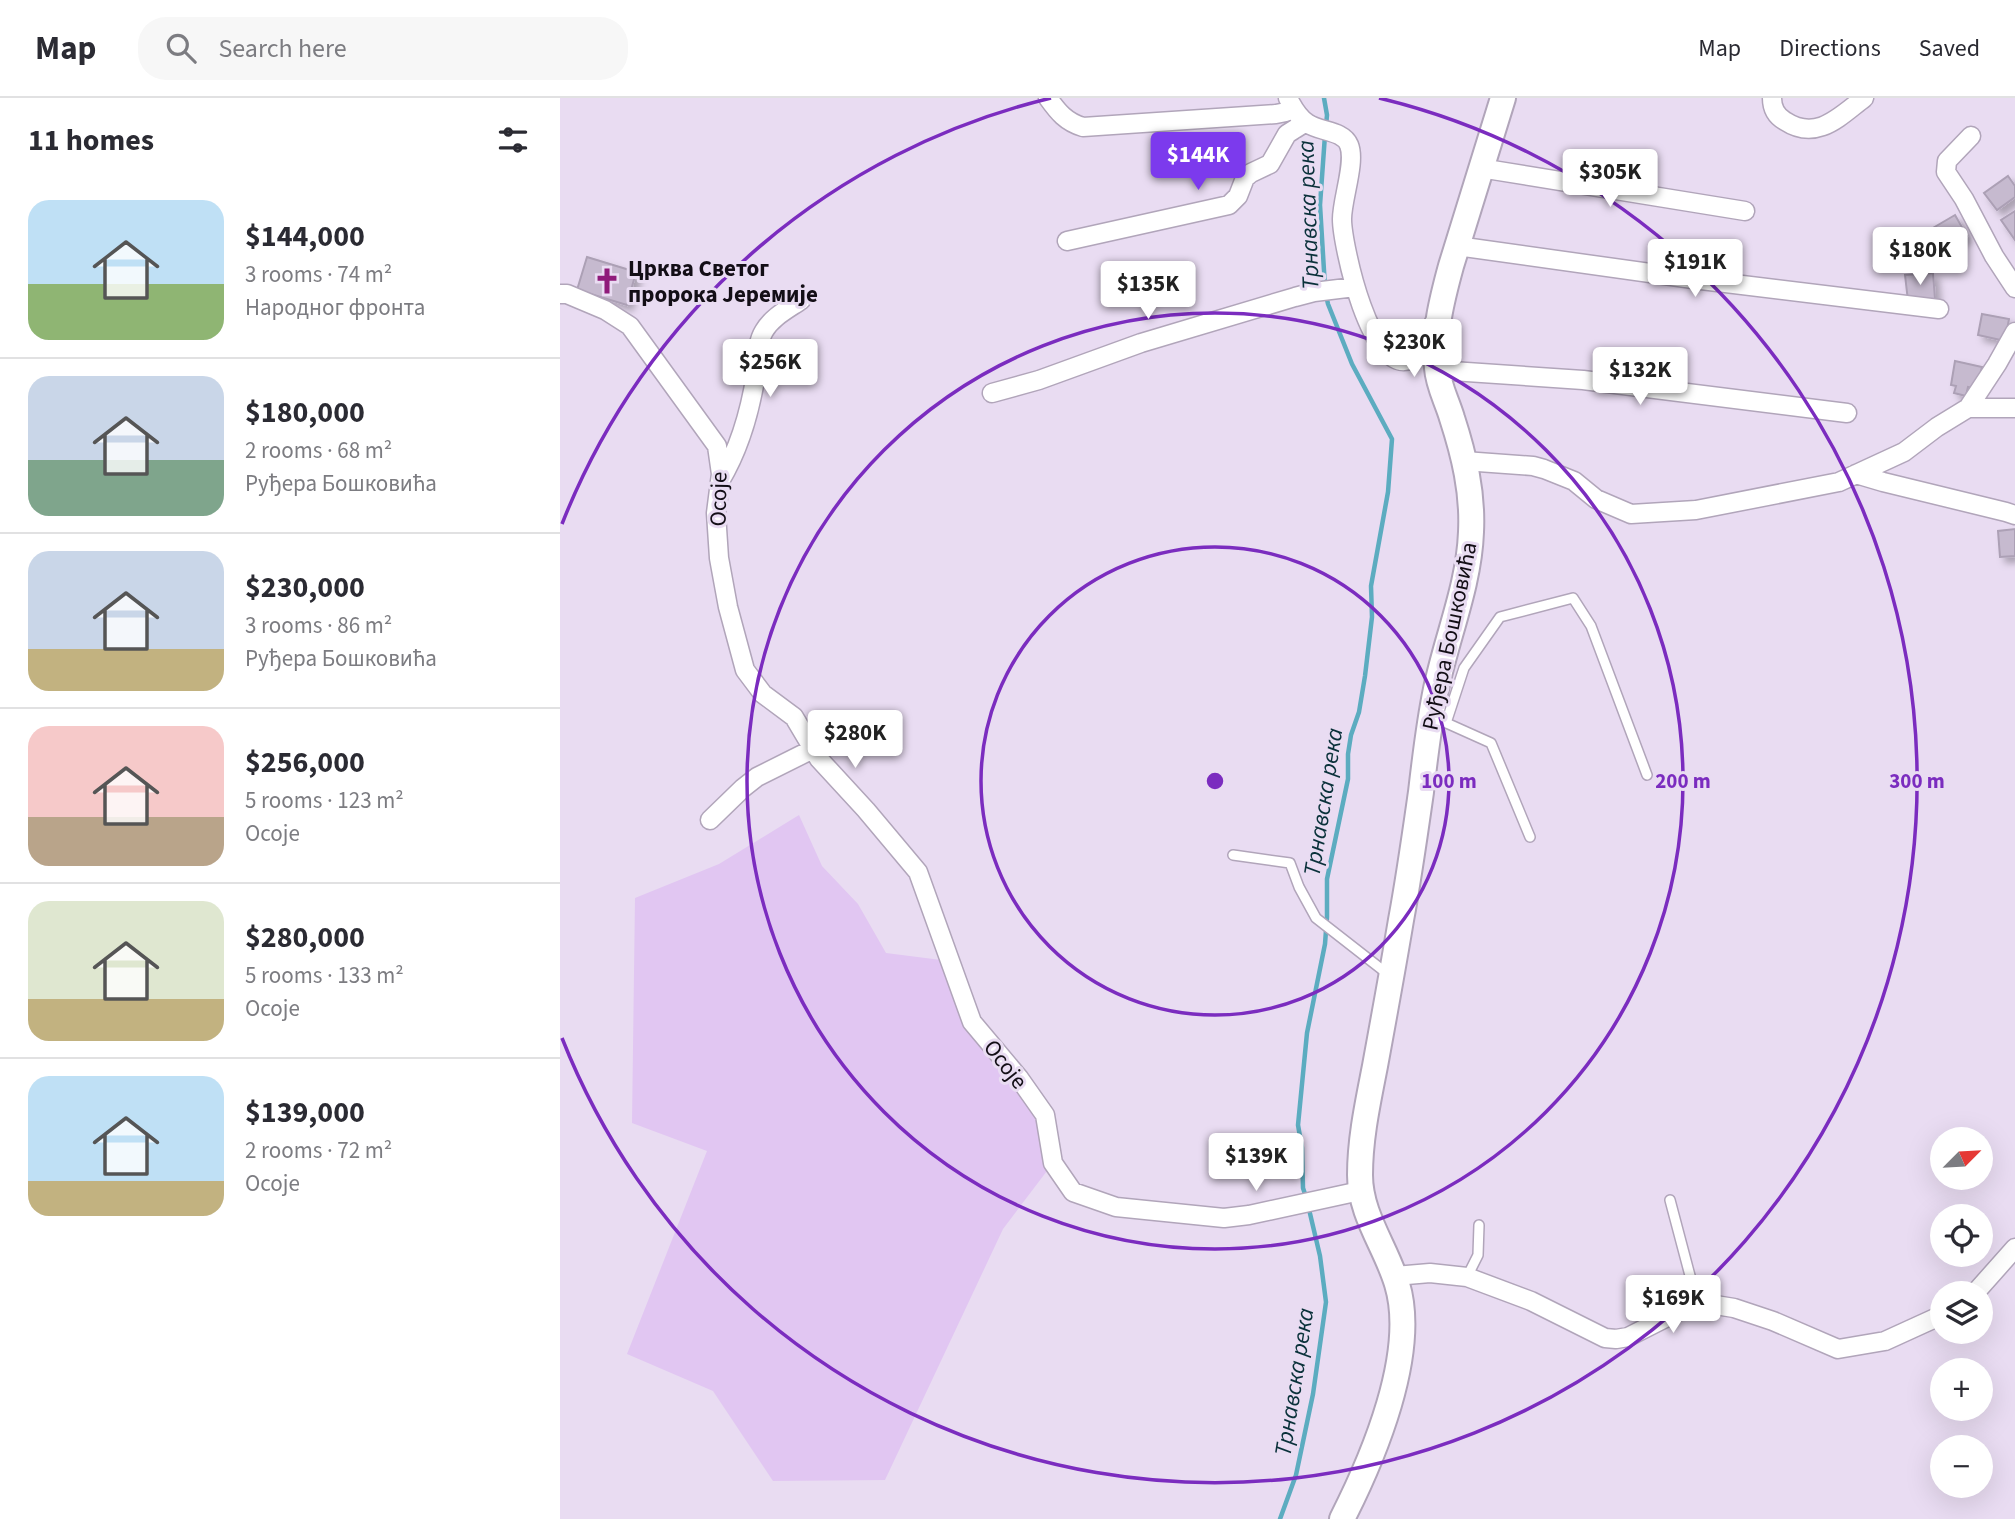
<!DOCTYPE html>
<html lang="en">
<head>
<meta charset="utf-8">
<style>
  body { margin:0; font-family:"Source Sans 3",sans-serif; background:#f7f7f7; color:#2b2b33; height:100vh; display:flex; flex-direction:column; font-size:26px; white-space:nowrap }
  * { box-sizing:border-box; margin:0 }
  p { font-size:23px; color:#7c7c81 }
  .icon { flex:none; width:38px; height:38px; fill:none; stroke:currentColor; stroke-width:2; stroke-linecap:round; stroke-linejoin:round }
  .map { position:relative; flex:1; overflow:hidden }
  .side { display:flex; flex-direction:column; background:#fff; width:560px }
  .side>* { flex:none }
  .needle { width:46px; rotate:66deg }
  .controls { position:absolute; left:1370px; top:1029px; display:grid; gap:14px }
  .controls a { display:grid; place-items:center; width:63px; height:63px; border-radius:50%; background:#fff; box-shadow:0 7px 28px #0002; font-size:35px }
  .price { position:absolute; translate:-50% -60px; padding:0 16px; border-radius:7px; background:#fff; color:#222; font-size:23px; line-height:46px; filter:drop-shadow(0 2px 4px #0008) }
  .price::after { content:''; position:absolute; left:50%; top:42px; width:21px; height:16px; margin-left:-10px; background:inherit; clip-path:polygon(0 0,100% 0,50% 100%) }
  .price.selected { background:#7c3aed; color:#fff }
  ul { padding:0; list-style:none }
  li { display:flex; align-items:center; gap:21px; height:175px; padding:0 28px }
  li+li { border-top:2px solid #e1e1e2 }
  li span { display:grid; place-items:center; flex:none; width:196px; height:140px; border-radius:21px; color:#555 }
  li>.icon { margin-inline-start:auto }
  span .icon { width:84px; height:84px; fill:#fffc; stroke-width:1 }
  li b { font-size:30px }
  h2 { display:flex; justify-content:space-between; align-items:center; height:84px; padding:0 28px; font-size:30px }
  header { display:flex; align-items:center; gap:42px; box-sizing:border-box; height:98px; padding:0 35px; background:#fff; border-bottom:2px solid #e1e1e2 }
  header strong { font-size:33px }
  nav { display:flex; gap:38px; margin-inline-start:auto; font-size:24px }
  .search { width:490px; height:63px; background:#f7f7f7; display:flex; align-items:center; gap:18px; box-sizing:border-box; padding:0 24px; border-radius:28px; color:#7c7c81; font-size:26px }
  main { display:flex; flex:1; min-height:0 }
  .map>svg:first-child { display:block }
</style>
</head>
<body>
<header>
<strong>Map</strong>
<div class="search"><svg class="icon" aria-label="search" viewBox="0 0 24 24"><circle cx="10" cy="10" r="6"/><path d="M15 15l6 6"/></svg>Search here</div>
<nav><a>Map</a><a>Directions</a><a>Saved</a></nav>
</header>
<main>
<section class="side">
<h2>11 homes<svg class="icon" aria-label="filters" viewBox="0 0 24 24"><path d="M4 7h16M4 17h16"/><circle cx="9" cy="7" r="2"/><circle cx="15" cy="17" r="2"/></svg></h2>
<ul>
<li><span style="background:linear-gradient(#bfe0f5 60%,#8fb573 0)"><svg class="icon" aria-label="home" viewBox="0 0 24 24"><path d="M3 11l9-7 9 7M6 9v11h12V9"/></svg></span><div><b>$144,000</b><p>3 rooms · 74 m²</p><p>Народног фронта</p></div></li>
<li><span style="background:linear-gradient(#c9d6e8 60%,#7fa58c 0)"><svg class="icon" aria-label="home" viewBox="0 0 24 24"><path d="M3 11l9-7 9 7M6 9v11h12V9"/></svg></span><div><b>$180,000</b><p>2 rooms · 68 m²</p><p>Руђера Бошковића</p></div></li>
<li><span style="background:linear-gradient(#c9d6e8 70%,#c2b280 0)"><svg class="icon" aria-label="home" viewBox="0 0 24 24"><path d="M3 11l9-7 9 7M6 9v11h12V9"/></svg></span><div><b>$230,000</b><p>3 rooms · 86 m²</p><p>Руђера Бошковића</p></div></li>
<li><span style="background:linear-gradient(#f6c9c9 65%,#b9a48a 0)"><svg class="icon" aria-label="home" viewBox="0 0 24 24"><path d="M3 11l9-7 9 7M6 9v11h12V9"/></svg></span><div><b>$256,000</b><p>5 rooms · 123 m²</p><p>Осоје</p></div></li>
<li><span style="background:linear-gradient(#dfe7d0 70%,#c2b280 0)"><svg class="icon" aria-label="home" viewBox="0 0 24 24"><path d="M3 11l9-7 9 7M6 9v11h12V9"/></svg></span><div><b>$280,000</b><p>5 rooms · 133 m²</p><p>Осоје</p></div></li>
<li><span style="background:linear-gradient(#bfe0f5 75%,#c2b280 0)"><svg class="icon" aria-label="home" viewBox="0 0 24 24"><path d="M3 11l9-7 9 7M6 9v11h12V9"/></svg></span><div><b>$139,000</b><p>2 rooms · 72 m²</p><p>Осоје</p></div></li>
</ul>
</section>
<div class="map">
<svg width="1455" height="1421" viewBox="0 0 1455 1421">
  <defs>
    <filter id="shadow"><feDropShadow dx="5.5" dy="5.5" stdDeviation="3.5" flood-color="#0004"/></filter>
  </defs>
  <rect width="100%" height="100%" fill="#e9dcf2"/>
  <!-- green -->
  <path fill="#e1c6f2" d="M239,717l23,51 36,38 28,49 63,8 23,61 73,93 8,48 -50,66 -118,251 -112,1 -60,-90 -86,-37 80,-203 -75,-28 3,-225 84,-34z"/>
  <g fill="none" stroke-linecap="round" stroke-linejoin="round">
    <!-- stream -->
    <path stroke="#5cacc0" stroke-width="4.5" d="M764,0l3,17 -1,11
      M765,189l-5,-82 5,-70
      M746,1099l-3,-9 -1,-40 -4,-23 9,-92 18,-89 2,-27v-38l21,-100v-25l3,-19 8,-23 6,-36 7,-59 -1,-31 17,-94 4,-53 -40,-75 -24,-60 -2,-9
      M720,1421l16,-44 17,-81 13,-92 -6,-46 -12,-51"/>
  </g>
  <!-- building -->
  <path fill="#c6bacf" stroke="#aca0b5" stroke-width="2" filter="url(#shadow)" d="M1448,78l7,10v11l-18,13 -13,-17z
    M1455,113v29l-14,-20z
    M1395,117l12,21 -23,13 -4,-7 -6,3 -8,-13z
    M27,159l49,15 -9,33 -50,-15z
    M1373,175l2,26 -27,2 -3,-26z
    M1422,216l27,5 -4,22 -27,-6z
    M1395,263l27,6 -5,22 -9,-2 -2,9 -12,-3 2,-7 -5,-1z
    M1455,431v27l-15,1 -2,-26z"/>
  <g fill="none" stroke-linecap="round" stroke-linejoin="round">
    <!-- service casing -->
    <g stroke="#b1a5ba" stroke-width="12">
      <path id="service" d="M882,623l49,22 39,94
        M886,625l18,-55 36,-51 73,-19 18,28 56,149
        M673,757l57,8 9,24 17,31 73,57
        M1110,1102l27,102
        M907,1179l11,-22 1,-30"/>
    </g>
    <!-- minor casing -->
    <g stroke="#b1a5ba" stroke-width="21">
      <path id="minor" d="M488,0c10,14 18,24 35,29l193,-13 10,-2 6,-6
        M728,0c5,10 10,19 19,25 12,9 36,7 42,22 7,17 -7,54 -7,74 0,25 29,160 70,140 14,-7 13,-25 22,-36
        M1212,0c0,10 4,18 13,23 32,21 55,-5 79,-23
        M1411,38l-24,25 -1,11 18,27 30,57 21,32
        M920,70l265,43
        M507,143l162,-36 9,-9 7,-18 6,-5 19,-9 17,-30 19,-12
        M897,148l236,33 246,30
        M0,196h7l38,16 25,16 87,120 4,28 -5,39 3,45 9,49 17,63 18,24 31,23 25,42 47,51 52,62 54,150 47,56 26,37 8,48 20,29 43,15 108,11 25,-3 111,-24
        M877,272l146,10 264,33
        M432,295l47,-13 102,-37 154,-46 19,-5 41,-5
        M1408,310h47
        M904,363l69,5 11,3 30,12 22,18 35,15 65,-4 143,-28 65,-30 33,-25 31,-19 29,-44 18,-32
        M1296,376l27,8 123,30 9,3
        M160,383c20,-33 30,-69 36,-107 2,-14 0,-30 8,-43 8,-14 24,-22 37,-31
        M150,722l33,-32 14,-11 56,-28
        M835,1178l35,-3 37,4 64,24 74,37 11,1 12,-2 69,-35 37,6 39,13 65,28 47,-8 57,-26
        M1415,1195l40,-45"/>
    </g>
    <!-- secondary casing -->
    <g stroke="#b1a5ba" stroke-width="28">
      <path id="secondary" d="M782,1421c31,-61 76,-166 55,-235 -11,-37 -37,-69 -37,-109 0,-37 8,-73 15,-109 9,-49 18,-98 26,-146 8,-43 14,-86 20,-128 4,-35 8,-69 15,-103 11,-53 33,-103 35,-157 2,-40 -7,-77 -19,-114 -5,-17 -14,-33 -15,-50 -4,-34 5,-69 14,-102l52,-168"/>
    </g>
    <!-- service -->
    <use href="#service" stroke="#fff" stroke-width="9"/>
    <!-- minor -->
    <use href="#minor" stroke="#fff" stroke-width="18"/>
    <!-- secondary -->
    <use href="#secondary" stroke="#fff" stroke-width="24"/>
  </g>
  <!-- distance rings -->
  <g fill="none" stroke="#7b2cbf" stroke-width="3.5">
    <circle cx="655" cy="683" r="234"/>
    <circle cx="655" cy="683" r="468"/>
    <path d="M2 426A702 702 0 0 1 491 0M819 0A702 702 0 1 1 2 940"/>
  </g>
  <!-- icons -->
  <defs>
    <g id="church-bare" transform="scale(2.1)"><path d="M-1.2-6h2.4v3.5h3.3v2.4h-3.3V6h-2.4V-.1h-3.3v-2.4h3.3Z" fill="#8f1a7a" stroke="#e9dcf2" stroke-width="2.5" paint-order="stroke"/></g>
  </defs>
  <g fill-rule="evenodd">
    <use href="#church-bare" x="47" y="183"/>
  </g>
  <g text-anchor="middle" stroke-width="6" stroke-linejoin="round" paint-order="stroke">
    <!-- poi labels -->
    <g font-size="23" font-weight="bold" fill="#130e16" stroke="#e9dcf2" text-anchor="start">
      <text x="68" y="178">Црква Светог<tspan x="68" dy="26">пророка Јеремије</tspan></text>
    </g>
    <!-- street labels -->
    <g font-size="23" fill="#130e16" stroke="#e9dcf2">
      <text transform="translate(158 401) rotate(-89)" y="8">Осоје</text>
      <text transform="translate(889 538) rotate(-78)" y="8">Руђера Бошковића</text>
      <text transform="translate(446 966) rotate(52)" y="8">Осоје</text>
    </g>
    <!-- water labels -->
    <g font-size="24" font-style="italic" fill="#0a313a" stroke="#e9dcf2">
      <text transform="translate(748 117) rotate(-92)" y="8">Трнавска река</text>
      <text transform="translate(763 704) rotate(-81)" y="8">Трнавска река</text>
      <text transform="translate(734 1284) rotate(-81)" y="8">Трнавска река</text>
    </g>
  </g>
  <circle cx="655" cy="683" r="10" fill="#7b2cbf" stroke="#e9dcf2" stroke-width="3.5"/>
  <g font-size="21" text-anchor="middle" font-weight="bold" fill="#7b2cbf" stroke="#e9dcf2" stroke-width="6" stroke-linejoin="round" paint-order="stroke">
    <text x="889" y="690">100 m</text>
    <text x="1123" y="690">200 m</text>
    <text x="1357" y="690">300 m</text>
  </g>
</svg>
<div class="controls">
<a><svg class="needle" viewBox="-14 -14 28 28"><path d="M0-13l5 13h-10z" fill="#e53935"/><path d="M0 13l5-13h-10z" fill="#7c7c81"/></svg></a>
<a><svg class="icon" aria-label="locate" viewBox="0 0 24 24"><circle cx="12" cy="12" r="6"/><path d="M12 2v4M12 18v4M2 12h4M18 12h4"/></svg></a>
<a><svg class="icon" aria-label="layers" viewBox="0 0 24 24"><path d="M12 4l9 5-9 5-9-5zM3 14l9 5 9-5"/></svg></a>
<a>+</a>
<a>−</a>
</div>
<b class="price selected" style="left:638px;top:94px">$144K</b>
<b class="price" style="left:1050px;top:111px">$305K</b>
<b class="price" style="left:1360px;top:189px">$180K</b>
<b class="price" style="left:1135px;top:201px">$191K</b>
<b class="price" style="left:588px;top:223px">$135K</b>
<b class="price" style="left:854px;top:281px">$230K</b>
<b class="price" style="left:210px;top:301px">$256K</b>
<b class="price" style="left:1080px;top:309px">$132K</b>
<b class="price" style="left:295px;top:672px">$280K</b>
<b class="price" style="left:696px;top:1095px">$139K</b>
<b class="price" style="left:1113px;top:1237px">$169K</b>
</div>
</main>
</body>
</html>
